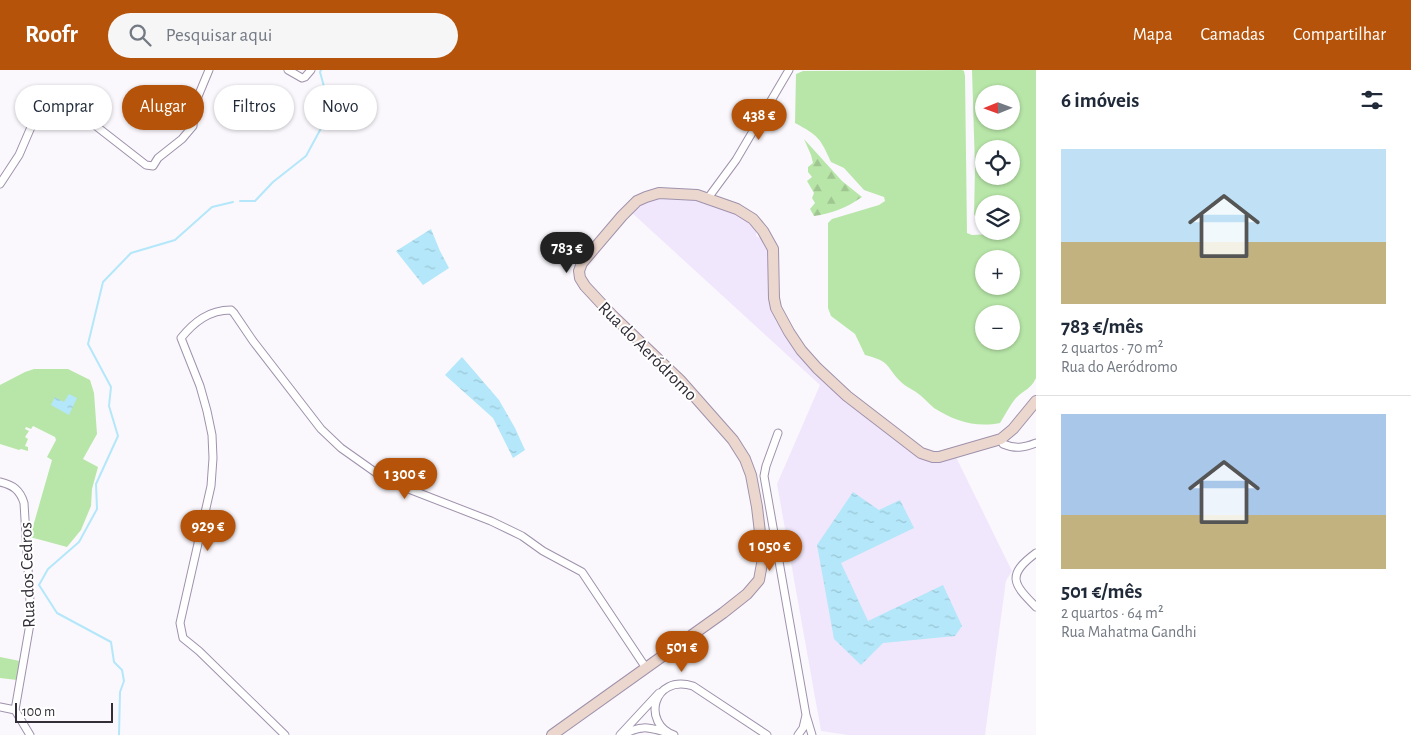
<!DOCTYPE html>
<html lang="pt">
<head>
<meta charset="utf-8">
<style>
  body { margin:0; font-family:"Alegreya Sans",sans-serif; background:#f6f6f7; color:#1f2937; height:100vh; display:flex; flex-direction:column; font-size:19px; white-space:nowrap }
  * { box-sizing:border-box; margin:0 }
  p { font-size:16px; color:#747a83 }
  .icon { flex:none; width:28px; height:28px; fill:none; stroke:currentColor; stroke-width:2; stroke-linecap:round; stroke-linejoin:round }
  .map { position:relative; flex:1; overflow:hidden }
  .panel { display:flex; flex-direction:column; background:#fff; width:375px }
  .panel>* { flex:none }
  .banner { position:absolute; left:15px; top:15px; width:475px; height:45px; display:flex; gap:10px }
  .needle { width:32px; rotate:269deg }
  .controls { position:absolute; left:975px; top:15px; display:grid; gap:10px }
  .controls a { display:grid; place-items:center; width:45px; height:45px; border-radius:50%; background:#fff; box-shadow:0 1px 4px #0004; font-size:25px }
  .scale { position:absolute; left:15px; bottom:12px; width:98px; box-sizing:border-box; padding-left:5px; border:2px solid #322d37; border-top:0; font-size:14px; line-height:18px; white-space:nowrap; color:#322d37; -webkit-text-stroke:4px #fff; paint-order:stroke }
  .price { position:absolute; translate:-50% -42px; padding:0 11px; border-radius:18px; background:#b45309; color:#fff; font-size:16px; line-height:32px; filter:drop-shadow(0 1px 2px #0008) }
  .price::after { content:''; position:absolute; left:50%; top:30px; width:15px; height:11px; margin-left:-8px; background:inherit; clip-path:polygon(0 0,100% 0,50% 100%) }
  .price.on { background:#222; color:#fff }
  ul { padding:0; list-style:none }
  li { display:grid; align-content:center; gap:10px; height:265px; padding:0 25px }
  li+li { border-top:1px solid #e0e1e3 }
  li span { display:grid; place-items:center; height:155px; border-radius:0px; color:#555 }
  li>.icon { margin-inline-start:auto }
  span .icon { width:90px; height:90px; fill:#fffc; stroke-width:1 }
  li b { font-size:21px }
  h2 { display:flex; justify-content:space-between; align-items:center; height:60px; padding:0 25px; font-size:21px }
  .chip { padding:0 18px; border-radius:22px; background:#fff; box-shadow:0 1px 4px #0004; font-size:18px; line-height:45px }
  .chip.on { background:#b45309; color:#fff }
  header { display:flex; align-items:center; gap:30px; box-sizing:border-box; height:70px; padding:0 25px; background:#b45309; color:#fff }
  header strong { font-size:24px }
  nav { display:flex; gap:28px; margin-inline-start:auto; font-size:18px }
  .search { width:350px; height:45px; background:#f6f6f7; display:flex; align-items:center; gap:12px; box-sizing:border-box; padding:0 18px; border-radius:28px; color:#747a83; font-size:19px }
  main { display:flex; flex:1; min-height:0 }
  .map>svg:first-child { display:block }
</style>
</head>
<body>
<header>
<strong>Roofr</strong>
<div class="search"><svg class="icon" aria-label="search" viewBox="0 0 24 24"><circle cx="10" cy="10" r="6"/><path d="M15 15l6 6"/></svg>Pesquisar aqui</div>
<nav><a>Mapa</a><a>Camadas</a><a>Compartilhar</a></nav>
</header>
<main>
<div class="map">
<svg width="1036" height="665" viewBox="0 0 1036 665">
  <defs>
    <pattern id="forest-firs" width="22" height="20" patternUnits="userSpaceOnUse" patternTransform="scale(1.25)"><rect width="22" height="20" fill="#b8e6a8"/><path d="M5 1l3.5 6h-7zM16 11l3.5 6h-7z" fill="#9fc691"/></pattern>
    <pattern id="water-ripples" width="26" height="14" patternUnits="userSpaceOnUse" patternTransform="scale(1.25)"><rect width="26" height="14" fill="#b3e7f9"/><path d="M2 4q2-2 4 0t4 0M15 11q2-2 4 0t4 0" fill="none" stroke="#9ac6d6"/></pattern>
  </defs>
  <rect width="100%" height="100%" fill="#faf8fd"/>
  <!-- built -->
  <path fill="#f1e7fc" d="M666,127l25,1 12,4 33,12 16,10 5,5 -1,7 8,4 5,13v41l2,13 5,14 58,69 79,64 43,3 56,114 -6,10 -21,154h-137l-27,-4 -44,-247 43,-99 -189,-173 18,-12z"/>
  <!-- green -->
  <path fill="#b8e6a8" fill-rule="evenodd" d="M962,0l2,1 1,5 2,157 5,2 21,-1v-3h18v-27h-27v16l-10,-5 1,-47 -3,-98h64v308c-5,11 -12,12 -20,20 -6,7 -11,17 -16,25 -24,5 -46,-2 -66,-15 -5,-4 -9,-9 -14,-13 -6,-5 -14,-8 -19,-13 -17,-17 -9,-20 -36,-27l-10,-21 -24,-18 -3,-8v-85l4,-4 47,-14 6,-4 -1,-4 -20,-7 -20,-22 -13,-6c-11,-24 -12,-26 -36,-39l1,-49 7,-3zM984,24h27v27h-27zM984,79h27v27h-27zM984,189h27v27h-27zM984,244h27v27h-27z
    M34,299h34l22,11 4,13 3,41 -14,25 15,8 -6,22 -1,17 -10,24 -14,17 -37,-10 22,-77 -5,-3 9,-17 -1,-3 -22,-11 -2,3 -5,-2 -1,2 4,2 -4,6 3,2 -3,7 3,1v4l-7,-2 -2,1 -19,-6v-59l25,-13z
    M0,587l20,4 -3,19 -17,-2z"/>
  <!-- forest -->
  <path fill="url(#forest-firs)" d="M804,69l38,42 20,16c-14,10 -31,17 -48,19l-4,-7 5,-6 -3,-5 2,-5 -7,-12 5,-4 -4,-5v-5l5,-4 -2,-8z"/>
  <!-- water -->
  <path fill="url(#water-ripples)" d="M431,159l9,22 9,17 -26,17 -27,-34z
    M462,287l37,43 16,28 10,22 -12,8 -20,-40 -48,-43z
    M69,324l8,4 -8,17 -18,-10 4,-8 9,5z
    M853,422l26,18 21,-10 14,28 -73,35 27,58 75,-36 19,41 -7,10 -72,7 -22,22 -27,-26 -17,-94z"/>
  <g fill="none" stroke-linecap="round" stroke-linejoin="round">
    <!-- stream -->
    <path stroke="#b3e7f9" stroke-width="2" d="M240,131h15l18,-19 33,-26 19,-35 4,-16 -9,-33 1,-2
      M119,665l1,-43 4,-11 -2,-11 -8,-8 -3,-20 -54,-29 -18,-28 9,-16 31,-27 18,-33 -1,-25 22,-48 -9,-30 2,-19 -23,-43 15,-62 28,-29 44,-13 37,-33 21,-5"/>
    <!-- minor casing -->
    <g stroke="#9f92ac" stroke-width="9">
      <path id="minor" d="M288,0l14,8 3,-1 6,-7
        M0,114l19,-29 25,-58 4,-4 5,2 16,10 77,60 7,1 5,-8 24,-19 11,-13 1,-20 15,-36
        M708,128l28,-38 53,-90
        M778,363l-12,33 -2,10 42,239 6,20
        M1001,369l2,5c12,5 21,4 33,-1
        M0,412c13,3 20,8 24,21l7,115 -16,92 15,25
        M1036,483c-30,22 -23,31 0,54
        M0,637l15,3
        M285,665l-86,-84 -16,-13 -3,-15 31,-137 2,-28 -1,-23 -5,-24 -7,-25 -19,-48c13,-16 28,-28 50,-28l3,3 19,28 68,88 20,19 41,29 24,11 85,33 31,15 21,15 39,21 64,96
        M620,665l39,-42
        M623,665c17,-10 24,-8 42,-3
        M674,665c-32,-11 -22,-61 19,-49l74,49
        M798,665l5,-7 3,-13"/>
    </g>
    <!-- secondary casing -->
    <g stroke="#9f92ac" stroke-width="12">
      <path id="secondary" d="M552,665l171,-122 24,-19 12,-14 4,-22 -6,-51 -6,-32 -6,-16 -12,-19 -53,-60 -68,-65 -27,-29 -5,-8 -1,-7 3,-8 40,-47 15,-15 9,-4 13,-4 38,2 40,14 16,10 10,12 10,18 1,49 2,10 13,24 12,18 16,18 30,28 74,57 12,4h6l62,-18 12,-10 23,-28"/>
    </g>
    <!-- minor -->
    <use href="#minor" stroke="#fff" stroke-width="7"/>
    <!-- secondary -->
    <use href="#secondary" stroke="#ecd7ce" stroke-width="10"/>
  </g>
  <g text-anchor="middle" stroke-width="4" stroke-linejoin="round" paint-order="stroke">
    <!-- street labels -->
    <g font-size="18" fill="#322d37" stroke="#fff">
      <text transform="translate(648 281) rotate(45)" y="6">Rua do Aeródromo</text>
      <text transform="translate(27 505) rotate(-92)" y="6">Rua dos Cedros</text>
    </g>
  </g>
</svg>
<div class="controls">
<a><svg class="needle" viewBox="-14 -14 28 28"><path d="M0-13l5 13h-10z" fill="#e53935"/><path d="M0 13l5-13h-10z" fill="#747a83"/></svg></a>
<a><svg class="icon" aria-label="locate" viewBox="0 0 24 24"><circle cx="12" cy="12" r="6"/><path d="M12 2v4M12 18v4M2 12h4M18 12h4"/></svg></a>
<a><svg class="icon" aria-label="layers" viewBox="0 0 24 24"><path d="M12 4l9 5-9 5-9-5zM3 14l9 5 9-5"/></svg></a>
<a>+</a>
<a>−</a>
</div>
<div class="scale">100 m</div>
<b class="price" style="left:759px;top:71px">438 €</b>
<b class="price on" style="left:567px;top:204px">783 €</b>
<b class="price" style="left:405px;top:430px">1 300 €</b>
<b class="price" style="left:208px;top:482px">929 €</b>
<b class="price" style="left:770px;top:502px">1 050 €</b>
<b class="price" style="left:682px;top:603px">501 €</b>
<div class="banner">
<a class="chip">Comprar</a>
<a class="chip on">Alugar</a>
<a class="chip">Filtros</a>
<a class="chip">Novo</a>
</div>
</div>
<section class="panel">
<h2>6 imóveis<svg class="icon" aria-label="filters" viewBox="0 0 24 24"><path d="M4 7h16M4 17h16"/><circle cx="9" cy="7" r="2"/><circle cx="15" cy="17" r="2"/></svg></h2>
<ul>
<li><span style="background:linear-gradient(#bfe0f5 60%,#c2b280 0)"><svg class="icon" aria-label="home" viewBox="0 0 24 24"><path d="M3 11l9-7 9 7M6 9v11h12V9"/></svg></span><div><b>783 €/mês</b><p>2 quartos · 70 m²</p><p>Rua do Aeródromo</p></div></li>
<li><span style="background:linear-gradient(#a9c7e8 65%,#c2b280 0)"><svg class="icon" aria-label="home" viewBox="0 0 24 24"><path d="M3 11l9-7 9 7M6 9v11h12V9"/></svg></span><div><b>501 €/mês</b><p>2 quartos · 64 m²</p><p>Rua Mahatma Gandhi</p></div></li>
</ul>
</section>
</main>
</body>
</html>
